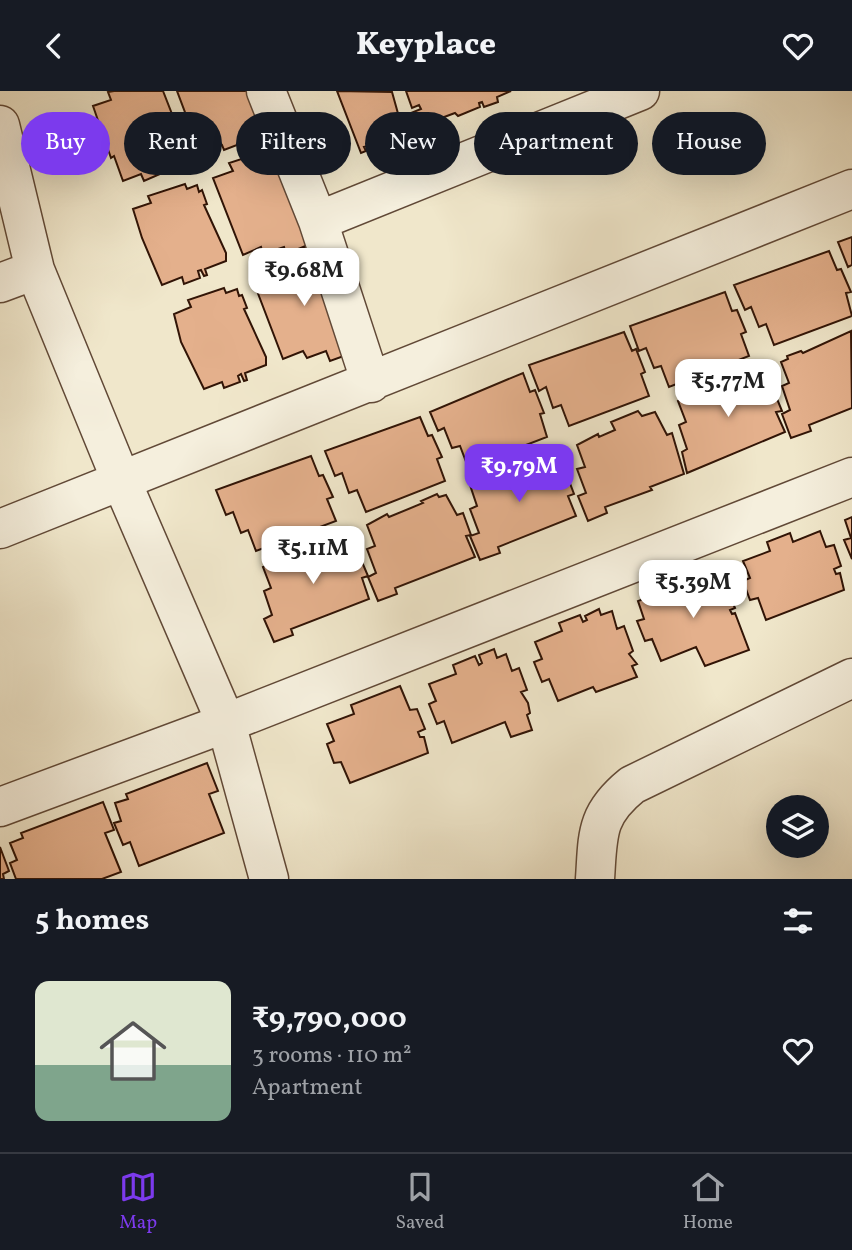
<!DOCTYPE html>
<html lang="en">
<head>
<meta charset="utf-8">
<style>
  body { margin:0; font-family:Vollkorn,serif; background:#20242c; color:#f1f3f6; height:100vh; display:flex; flex-direction:column; font-size:26px; white-space:nowrap }
  * { box-sizing:border-box; margin:0 }
  p { font-size:23px; color:#9ea1a6 }
  .icon { flex:none; width:38px; height:38px; fill:none; stroke:currentColor; stroke-width:2; stroke-linecap:round; stroke-linejoin:round }
  .map { position:relative; height:788px; overflow:hidden }
  .details { display:flex; flex-direction:column; background:#171b24; flex:1 }
  .details>* { flex:none }
  .guide { position:absolute; left:21px; top:21px; width:810px; height:63px; display:flex; gap:14px }
  .controls { position:absolute; left:766px; top:704px; display:grid; gap:14px }
  .controls a { display:grid; place-items:center; width:63px; height:63px; border-radius:50%; background:#171b24; box-shadow:0 7px 28px #0002; font-size:35px }
  .price { position:absolute; translate:-50% -60px; padding:0 16px; border-radius:14px; background:#fff; color:#222; font-size:23px; line-height:46px; filter:drop-shadow(0 2px 4px #0008) }
  .price::after { content:''; position:absolute; left:50%; top:42px; width:21px; height:16px; margin-left:-10px; background:inherit; clip-path:polygon(0 0,100% 0,50% 100%) }
  .price.selected { background:#7c3aed; color:#fff }
  ul { padding:0; list-style:none }
  li { display:flex; align-items:center; gap:21px; height:175px; padding:0 35px }
  li+li { border-top:2px solid #363941 }
  li span { display:grid; place-items:center; flex:none; width:196px; height:140px; border-radius:14px; color:#555 }
  li>.icon { margin-inline-start:auto }
  span .icon { width:84px; height:84px; fill:#fffc; stroke-width:1 }
  li b { font-size:30px }
  h2 { display:flex; justify-content:space-between; align-items:center; height:84px; padding:0 35px; font-size:30px }
  .chip { padding:0 24px; border-radius:32px; background:#171b24; box-shadow:0 7px 28px #0002; font-size:24px; line-height:63px }
  .chip.selected { background:#7c3aed; color:#fff }
  header { display:flex; justify-content:space-between; align-items:center; height:91px; padding:0 35px; background:#171b24; font-size:32px; font-weight:800 }
  .dock { display:flex; justify-content:space-around; align-items:center; height:98px; border-top:2px solid #363941; background:#171b24; font-size:19px; color:#9ea1a6 }
  .dock a { display:grid; justify-items:center; gap:4px }
  .dock .selected { color:#7c3aed }
  .map>svg:first-child { display:block }
</style>
</head>
<body>
<header><svg class="icon" aria-label="back" viewBox="0 0 24 24"><path d="M15 5l-7 7 7 7"/></svg>Keyplace<svg class="icon" aria-label="heart" viewBox="0 0 24 24"><path d="M12 20l-8-8c-3-5 5-10 8-4 3-6 11-1 8 4z"/></svg></header>
<div class="map">
<svg width="852" height="788" viewBox="0 0 852 788">
  <rect width="100%" height="100%" fill="#f0e7cb"/>
  <filter id="stains"><feTurbulence type="fractalNoise" baseFrequency=".00286" numOctaves="4"/><feColorMatrix values="0 0 0 0 .2 0 0 0 0 .09 0 0 0 0 .02 0 0 0 .5 -.17"/></filter>
  <radialGradient id="worn" r=".72"><stop offset=".6" stop-color="#630" stop-opacity="0"/><stop offset="1" stop-color="#630" stop-opacity=".3"/></radialGradient>
  <!-- building -->
  <path fill="#e4b08c" stroke="#311406" stroke-width="2" d="M114,0h49l23,59 -1,8 -21,8 3,6 -3,1 -3,-6 -4,1 3,6 -16,7 -3,-7 -18,7 -9,-25 -3,2 -18,-52 18,-6 -3,-8z
    M177,0h78l18,48 -28,12 -3,-8 -18,7 -2,-5 -22,7z
    M337,0l55,1 7,25 7,-2 5,14 -41,23 -2,-6 -4,1 2,4 -5,2z
    M406,0h105l-14,6 1,5 -14,5 -2,-5 -3,1 1,4 -22,9 -3,-3 -43,16 -6,-14 15,-6 -2,-4 -7,3z
    M273,49l40,103 -27,11 -2,-7 -21,7 -2,-7 -18,8 -30,-77 20,-7 -4,-8 19,-6 -3,-6z
    M185,93l2,5 10,-4 2,7 3,-2 5,14 -3,1 22,48v8l-21,8 2,6 -3,1 -3,-6 -3,1 2,7 -16,6 -2,-7 -20,8 -20,-47 -9,-29 18,-6 -3,-7z
    M852,146v28l-4,2 -10,-25z
    M314,154l41,107 -25,9 -4,-10 -19,7 -4,-7 -20,8 -29,-76 18,-6 -2,-9 19,-8 -2,-5z
    M829,160l8,19 4,-1 10,23 -5,1 6,23 -78,29 -8,-21 -7,3 -8,-20 -6,3 -11,-25z
    M224,197l2,5 11,-4 2,7 3,-1 5,13 -3,1 22,48v8l-21,8 2,7 -3,1 -3,-7 -3,2 2,6 -16,6 -2,-6 -18,7 -23,-47 -7,-28 17,-7 -3,-7z
    M725,201l7,19 5,-1 9,22 -5,2 8,22 -80,31 -8,-21 -7,2 -8,-20 -7,3 -9,-25z
    M851,240l1,77 -43,17 2,6 -20,7 -9,-24 8,-4 -8,-24 7,-3 -8,-21 7,-3 -1,-3 14,-5 2,2z
    M624,241l8,19 4,-2 9,23 -4,2 8,22 -80,30 -8,-21 -8,3 -7,-21 -7,4 -10,-26z
    M748,279l2,3 7,-3 11,21 5,-2 9,22 -6,1 9,20 -98,41 -5,-21 5,-3 -8,-24 7,-3 -8,-21 7,-3 -2,-3 16,-6 1,3z
    M523,282l7,19 5,-2 9,23 -4,1 7,23 -79,30 -8,-21 -8,2 -8,-20 -6,3 -8,-19z
    M638,320l4,5 13,-4 12,23 5,-2 12,41 -34,13 2,3 -47,17 2,6 -19,8 -10,-25 8,-3 -9,-24 8,-2 -8,-22 21,-11 1,3 16,-7 -4,-8z
    M420,326l8,19 4,-1 10,22 -5,2 8,22 -79,31 -9,-22 -8,3 -7,-20 -7,3 -10,-25z
    M540,363l1,3 7,-2 12,20 6,-2 8,21 -6,2 8,20 -78,31 2,6 -20,7 -10,-24 9,-3 -9,-24 7,-3 -7,-21 6,-3v-3l14,-6 1,3z
    M311,365l8,20 4,-1 10,22 -6,2 9,22 -80,30 -8,-21 -7,3 -8,-21 -7,3 -10,-25z
    M437,403l2,3 7,-2 11,20 6,-2 8,22 -5,1 9,21 -80,31 2,6 -19,7 -10,-24 8,-4 -9,-24 8,-3 -8,-21 20,-11 2,3 34,-14 -2,-2z
    M852,426v42l-8,-19 7,-2 -6,-18z
    M820,440l6,16 8,-2 7,21 -7,3 2,5 4,-1 4,17 -78,30 -8,-22 -8,2 -7,-19 7,-3 -7,-17 27,-10 -3,-9 23,-9 3,9z
    M334,445l2,3 6,-2 11,20 6,-2 9,21 -6,2 7,21 -78,30 2,6 -19,7 -10,-23 8,-4 -8,-24 7,-3 -8,-21 7,-3 -1,-3 15,-6 2,3z
    M715,480l7,17 4,-1 9,21 -5,2 2,4 3,-1 14,37 -44,16 -9,-19 -35,14 -9,-22 -7,2 -8,-20 7,-2 -6,-18 27,-10 -4,-9 23,-9 4,9z
    M599,518l2,6 11,-4 5,18 7,-3 9,25 -4,3 8,10 -5,2 5,11 -41,15 -3,-5 -35,14 -9,-22 -7,3 -8,-20 8,-3 -7,-17 27,-11 -3,-8 21,-8 3,7 4,-2 -2,-4z
    M494,558l3,9 9,-4 6,17 7,-3 8,22 -6,2 7,11 2,10 -3,2 5,15 -21,7 -6,-15 -53,21 -8,-22 -7,3 -8,-20 7,-3 -7,-17 27,-10 -3,-9 22,-9 4,9 3,-2 -3,-8z
    M400,595l10,24 7,-1 8,20 -7,3 2,5h4l4,16 -78,30 -9,-21 -7,1 -7,-19 7,-3 -7,-17 27,-10 -3,-9z
    M207,672l11,28 -9,3 15,39 -85,33 -9,-24 -7,3 -9,-22 7,-2 -6,-18 13,-4 -2,-5z
    M103,711l11,28 -9,3 16,39 -19,7h-86l-6,-16 7,-3 -7,-17 13,-5 -2,-5z
    M0,756l9,24 -6,3 1,5h-4z"/>
  <g fill="none" stroke-linecap="round" stroke-linejoin="round">
    <!-- minor casing -->
    <g stroke="#614937" stroke-width="41">
      <path id="minor" d="M266,0l52,130 53,162
        M0,34l35,145 86,210 105,243 43,156
        M318,130l322,-130
        M0,192l35,-13
        M0,438l852,-340
        M0,716l226,-84 626,-246
        M595,788c3,-44 0,-64 37,-94l220,-107"/>
    </g>
    <!-- minor -->
    <use href="#minor" stroke="#f5efdd" stroke-width="38"/>
  </g>
  <rect width="100%" height="100%" filter="url(#stains)"/>
  <rect width="100%" height="100%" fill="url(#worn)"/>
</svg>
<div class="controls">
<a><svg class="icon" aria-label="layers" viewBox="0 0 24 24"><path d="M12 4l9 5-9 5-9-5zM3 14l9 5 9-5"/></svg></a>
</div>
<b class="price" style="left:304px;top:217px">₹9.68M</b>
<b class="price" style="left:728px;top:328px">₹5.77M</b>
<b class="price selected" style="left:519px;top:413px">₹9.79M</b>
<b class="price" style="left:313px;top:495px">₹5.11M</b>
<b class="price" style="left:693px;top:529px">₹5.39M</b>
<div class="guide">
<a class="chip selected">Buy</a>
<a class="chip">Rent</a>
<a class="chip">Filters</a>
<a class="chip">New</a>
<a class="chip">Apartment</a>
<a class="chip">House</a>
</div>
</div>
<section class="details">
<h2>5 homes<svg class="icon" aria-label="filters" viewBox="0 0 24 24"><path d="M4 7h16M4 17h16"/><circle cx="9" cy="7" r="2"/><circle cx="15" cy="17" r="2"/></svg></h2>
<ul>
<li><span style="background:linear-gradient(#dfe7d0 60%,#7fa58c 0)"><svg class="icon" aria-label="home" viewBox="0 0 24 24"><path d="M3 11l9-7 9 7M6 9v11h12V9"/></svg></span><div><b>₹9,790,000</b><p>3 rooms · 110 m²</p><p>Apartment</p></div><svg class="icon" aria-label="heart" viewBox="0 0 24 24"><path d="M12 20l-8-8c-3-5 5-10 8-4 3-6 11-1 8 4z"/></svg></li>
</ul>
</section>
<nav class="dock">
<a class="selected"><svg class="icon" aria-label="map" viewBox="0 0 24 24"><path d="M3 6l6-2 6 2 6-2v14l-6 2-6-2-6 2zM9 4v14M15 6v14"/></svg>Map</a>
<a><svg class="icon" aria-label="saved" viewBox="0 0 24 24"><path d="M7 4h10v16l-5-4-5 4z"/></svg>Saved</a>
<a><svg class="icon" aria-label="home" viewBox="0 0 24 24"><path d="M3 11l9-7 9 7M6 9v11h12V9"/></svg>Home</a>
</nav>
</body>
</html>
